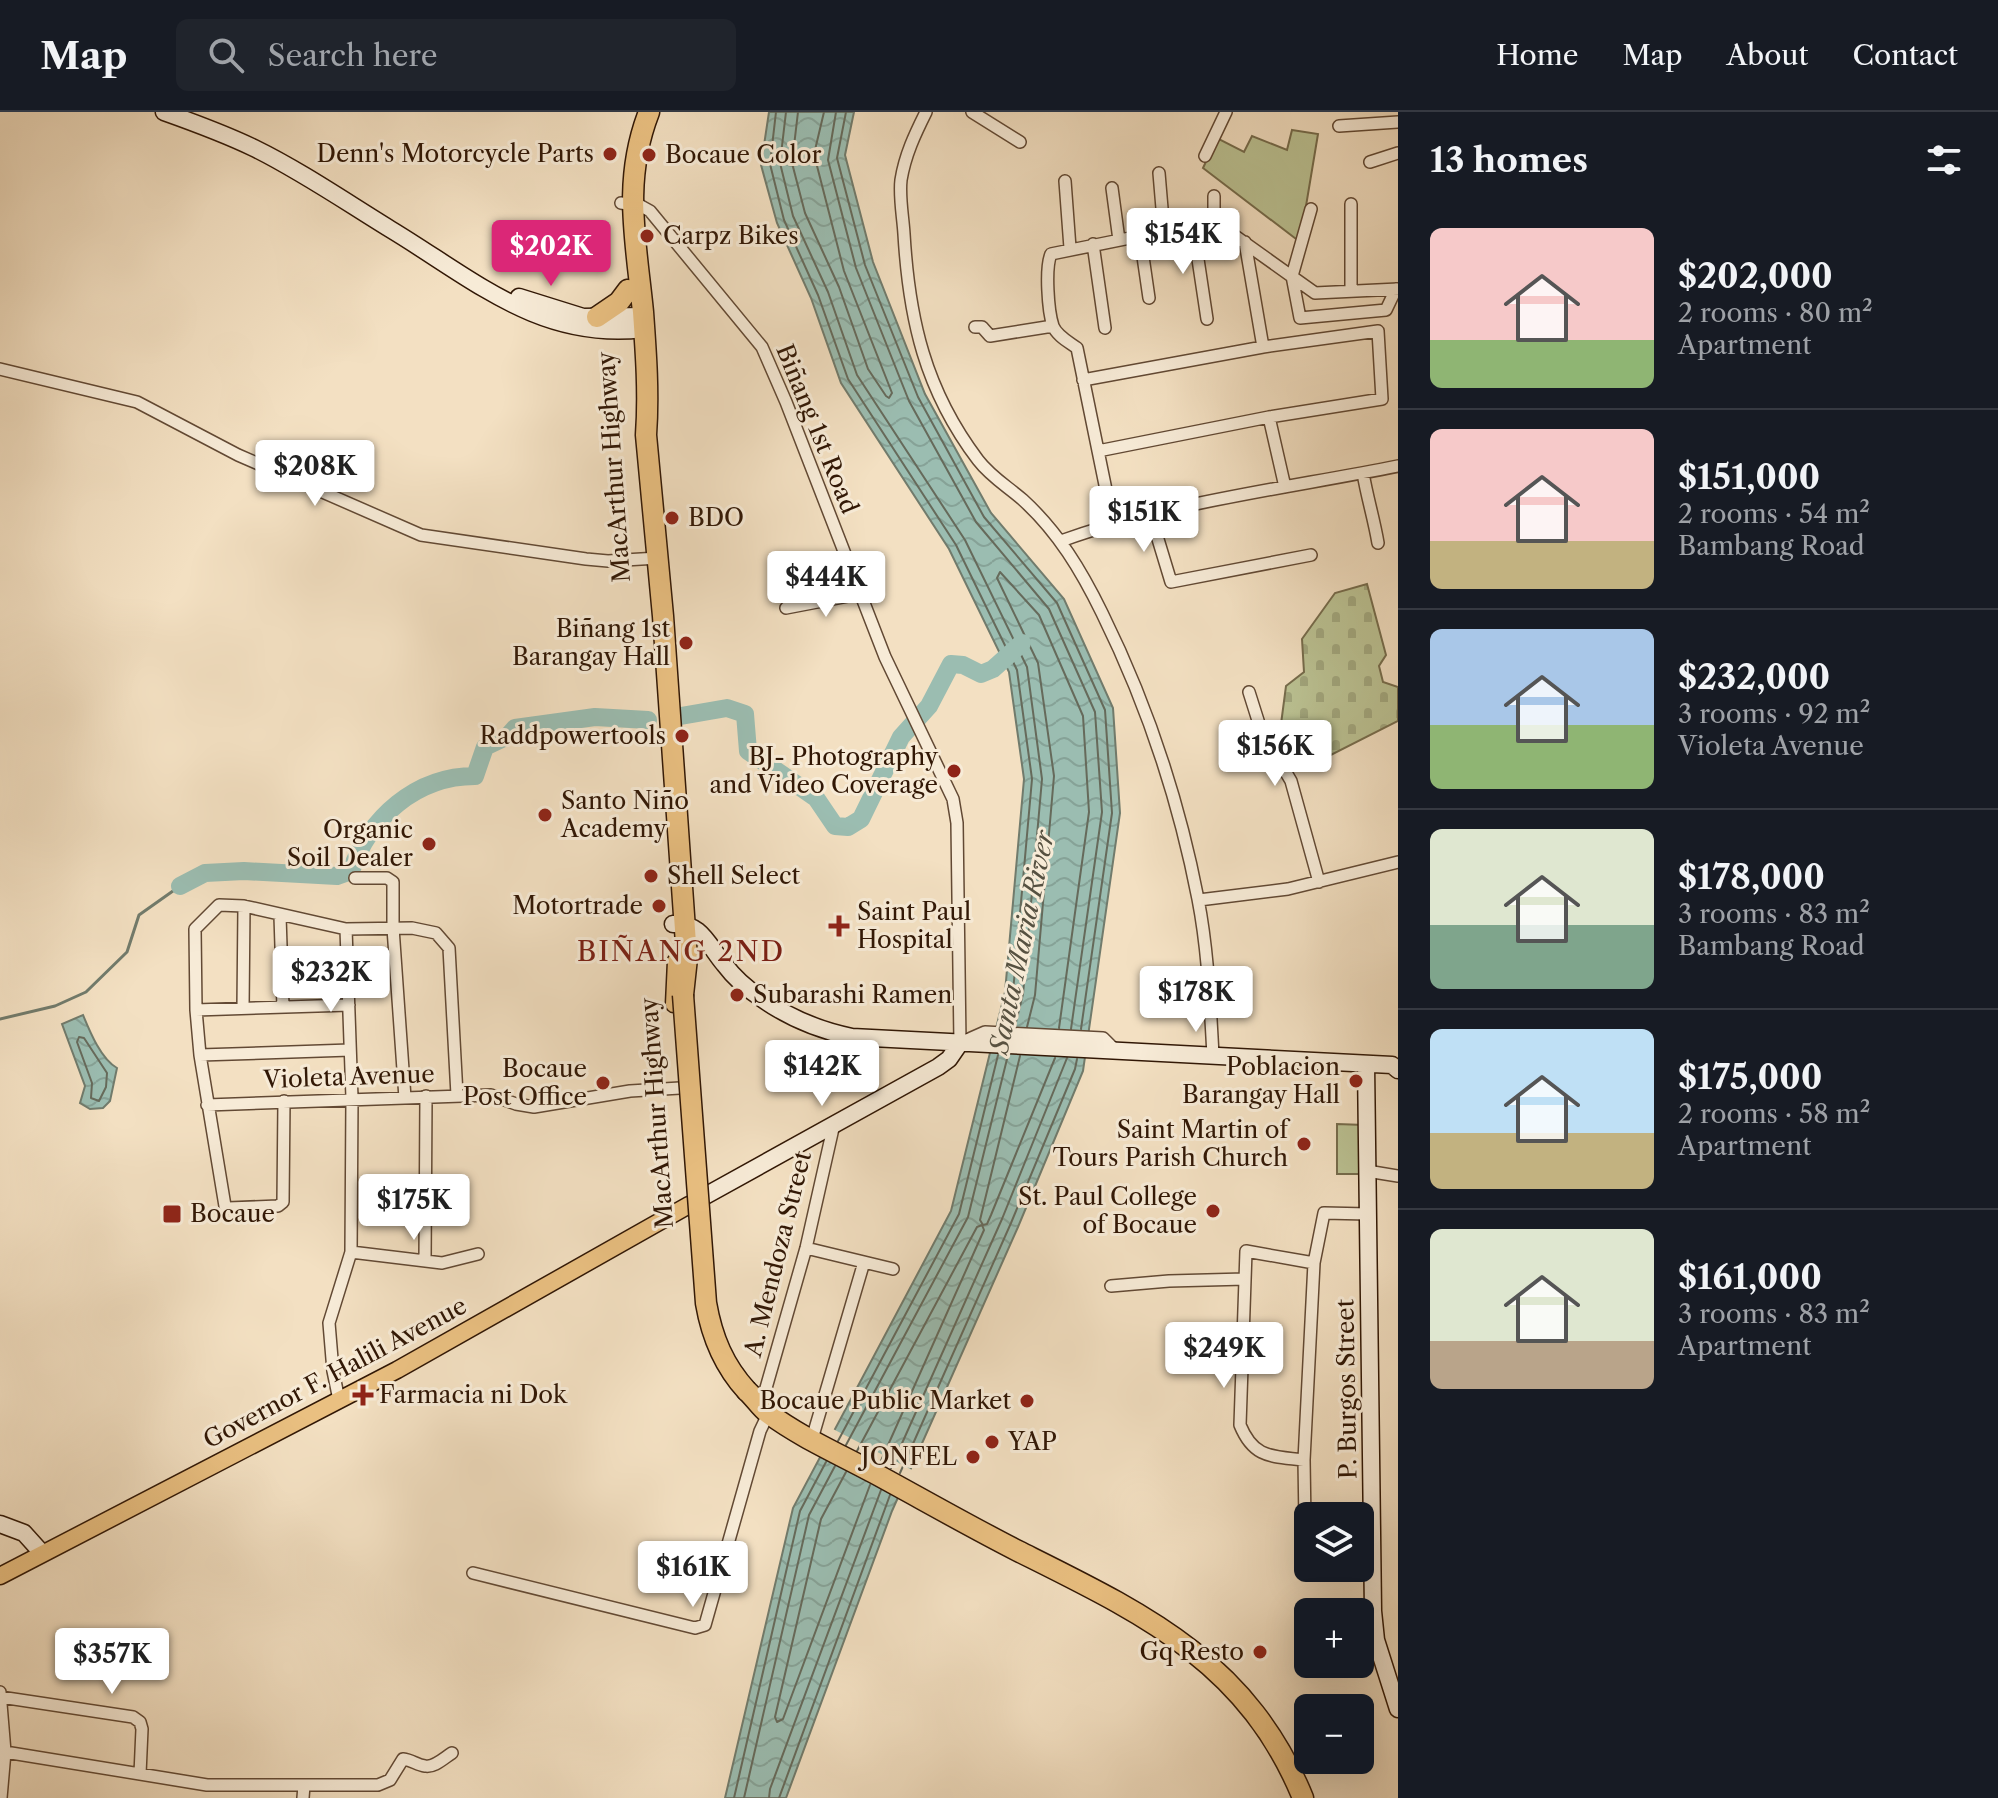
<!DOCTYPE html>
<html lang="en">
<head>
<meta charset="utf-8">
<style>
  body { margin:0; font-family:"Libre Caslon Text",serif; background:#20242c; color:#f1f3f6; height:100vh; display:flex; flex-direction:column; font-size:30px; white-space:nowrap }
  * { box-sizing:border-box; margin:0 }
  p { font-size:26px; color:#9ea1a6 }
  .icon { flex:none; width:44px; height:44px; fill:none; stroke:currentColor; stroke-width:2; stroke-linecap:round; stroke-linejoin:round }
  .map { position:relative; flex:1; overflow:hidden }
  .panel { display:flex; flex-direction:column; background:#171b24; width:600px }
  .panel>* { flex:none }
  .fabs { position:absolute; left:1294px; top:1390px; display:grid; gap:16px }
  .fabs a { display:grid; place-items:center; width:80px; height:80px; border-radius:12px; background:#171b24; box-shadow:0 8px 32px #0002; font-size:40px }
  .price { position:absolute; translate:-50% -68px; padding:0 18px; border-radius:8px; background:#fff; color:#222; font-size:26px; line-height:52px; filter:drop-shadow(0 2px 4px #0008) }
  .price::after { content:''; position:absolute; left:50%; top:48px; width:24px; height:18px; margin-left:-12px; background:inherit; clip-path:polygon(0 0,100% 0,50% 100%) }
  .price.on { background:#db2777; color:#fff }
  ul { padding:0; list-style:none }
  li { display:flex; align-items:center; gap:24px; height:200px; padding:0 32px }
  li+li { border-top:2px solid #363941 }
  li span { display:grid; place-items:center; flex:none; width:224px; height:160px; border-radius:12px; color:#555 }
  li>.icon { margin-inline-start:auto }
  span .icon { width:96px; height:96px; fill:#fffc; stroke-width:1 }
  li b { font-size:34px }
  h2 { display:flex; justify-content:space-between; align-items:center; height:96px; padding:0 32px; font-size:34px }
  header { display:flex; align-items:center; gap:48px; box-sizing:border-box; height:112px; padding:0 40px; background:#171b24; border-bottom:2px solid #363941 }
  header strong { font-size:38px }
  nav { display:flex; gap:44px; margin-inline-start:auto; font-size:28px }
  .search { width:560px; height:72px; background:#20242c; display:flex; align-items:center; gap:20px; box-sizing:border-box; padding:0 28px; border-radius:12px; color:#9ea1a6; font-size:30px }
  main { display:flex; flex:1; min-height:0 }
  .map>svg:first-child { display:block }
</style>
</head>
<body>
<header>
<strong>Map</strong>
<div class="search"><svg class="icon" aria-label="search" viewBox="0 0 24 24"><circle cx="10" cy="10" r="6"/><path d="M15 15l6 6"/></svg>Search here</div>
<nav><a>Home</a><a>Map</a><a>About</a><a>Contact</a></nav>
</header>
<main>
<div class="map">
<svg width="1398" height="1686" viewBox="0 0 1398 1686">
  <defs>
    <pattern id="cemetery-stones" width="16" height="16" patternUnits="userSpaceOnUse" patternTransform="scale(2)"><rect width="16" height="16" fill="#bbc293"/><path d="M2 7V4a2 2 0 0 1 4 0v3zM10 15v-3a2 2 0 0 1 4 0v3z" fill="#a1a67d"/></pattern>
    <pattern id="water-waves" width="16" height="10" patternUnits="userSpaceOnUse" patternTransform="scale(2)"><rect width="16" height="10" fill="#9bbdb1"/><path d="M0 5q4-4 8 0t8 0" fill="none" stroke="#86a297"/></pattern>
  </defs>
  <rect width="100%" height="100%" fill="#f3e0c2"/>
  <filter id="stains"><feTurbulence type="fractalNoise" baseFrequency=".0025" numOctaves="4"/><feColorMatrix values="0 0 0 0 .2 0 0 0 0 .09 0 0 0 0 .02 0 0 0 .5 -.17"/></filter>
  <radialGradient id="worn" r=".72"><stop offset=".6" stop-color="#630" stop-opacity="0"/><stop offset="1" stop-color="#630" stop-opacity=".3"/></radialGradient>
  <!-- green -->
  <path fill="#bbc293" stroke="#766c4c" stroke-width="2" d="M1292,18l26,4 -18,108 -97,-74 14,-30 27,14 8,-16 35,14z
    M1337,1012l27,1 -1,49h-26z"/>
  <!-- cemetery -->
  <path fill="url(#cemetery-stones)" stroke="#766c4c" stroke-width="2" d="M1367,472l19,71 -7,11 4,16 15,5v34l-81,41 -36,-38 5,-38 18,-14 -2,-33 33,-46z"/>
  <!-- water -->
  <path fill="url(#water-waves)" stroke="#717b6c" stroke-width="2" d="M769,0h85l-9,43 28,107 52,132 66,119 73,86 49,109 7,105 -37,258 -65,156 -126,284 -106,287h-61l68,-290 158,-297 54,-219 19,-213 -15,-107 -60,-123 -108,-166 -30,-85 -34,-75 -16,-58z
    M83,903c7,17 18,44 34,53l-7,33 -7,7 -13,1 -10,-6 5,-17 -23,-62z"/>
  <!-- pier -->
  <path fill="#f3e0c2" d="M831,1316l83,43 -11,23 -84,-44z"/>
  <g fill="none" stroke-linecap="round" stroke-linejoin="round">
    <!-- shore -->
    <path stroke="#666a5b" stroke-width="2" d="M776,0l-6,52 14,56 34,75 30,84 108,166 61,125 15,109 -19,213 -8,34
      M786,0l-6,51 13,53 35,76 29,83 108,165 62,127 15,112 -19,215 -8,32
      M798,0l-6,51 13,50 34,74 29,82 18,27 3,2 3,-5 -48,-122 -28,-109 -1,-12 9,-38
      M836,0l-8,48 28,108 53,133 67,121 73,87 46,103 7,100 -31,217
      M846,0l-9,46 28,107 53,132 66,120 73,86 48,107 7,103 -31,216
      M1027,915l8,-32 19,-219 -16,-113 -41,-85 3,-6 39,43 44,101 6,96 -30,216
      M79,925l5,1 23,35 -1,14 -7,14 -8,-3 1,-15 -15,-41z
      M1020,944l-40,164 3,5 4,-1 4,-9 64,-157
      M838,1329l121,-227 39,-159
      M846,1333l122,-228 40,-162
      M857,1339l120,-224 5,-2 2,5 -104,233
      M891,1356l111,-249 65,-161
      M846,1360l-25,47 -46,198 2,5 6,-3 87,-234
      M900,1361l111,-250 64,-154 2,-10
      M734,1686l66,-287 26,-49
      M744,1686l65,-283 26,-49
      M769,1686l1,-9 111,-299
      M779,1686l111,-303"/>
    <!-- stream -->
    <path stroke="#717b6c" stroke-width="3" d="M0,907l55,-13 31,-14 41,-40 12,-37 41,-29"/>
    <!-- river -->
    <path stroke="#9bbdb1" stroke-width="18" d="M675,605l52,-9 18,6 3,37 68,47 19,28 13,1 13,-8 40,-82 28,-31 22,-42 12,1 18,9 12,-5 29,-26
      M180,774l25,-13 39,-2 93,5 14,-5c18,-53 65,-95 124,-95l10,-29 23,-11 7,-8 80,-11 53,3"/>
    <!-- street casing -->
    <g stroke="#624934" stroke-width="14">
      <path id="street" d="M926,0c-11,22 -21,43 -25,68 -2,17 2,37 3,54 5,85 21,156 74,226 13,17 29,26 45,40 35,32 58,70 79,113 44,89 77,188 96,286 10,51 12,104 15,156
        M972,0l48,30
        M1339,14l59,-4
        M1205,44l21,-44
        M1370,50l28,-9
        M1159,61l5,59
        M1065,69l5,67
        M1112,76l7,52
        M1214,84v25
        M621,91l20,3 9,5 112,136 24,55 99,255 68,142 4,24 3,220 25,-11 118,6 13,13
        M1351,92v87
        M1311,97l-19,67 8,42 86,-8 10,-21
        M1193,114l14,93
        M1140,124l9,62
        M1245,130l18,105
        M1093,132l12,84
        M975,215h7l8,9 63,-10
        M0,257l137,33 101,53 183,80 165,24 22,2 50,-3
        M1083,268l180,-33 115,-16 4,68 -113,18 -171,34
        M1269,305l16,70
        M1363,361c4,24 11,46 15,70
        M1151,404l20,66 140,-27
        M1113,412l-36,-176c-8,-6 -20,-12 -24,-22 -5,-15 -8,-58 -2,-72l163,-33 101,72 83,-4
        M1061,429c105,-38 227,-53 337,-75
        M786,496l73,-14
        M1249,580l12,38 30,51 28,101
        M355,766h32l6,4v46l12,170
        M1199,788l89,-11 110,-27
        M280,804l3,91
        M243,896l1,-102
        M196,898l153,-5
        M200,943l150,-5
        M284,989l-1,101 -5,4 -50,2 -3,-2 -25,-151 -4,-45 -1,-81 24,-24 25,1 102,23 66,-1 24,5 13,15 8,147
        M207,993l284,-10 25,9 18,3 96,-16 50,-3
        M1367,1059l31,5
        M806,1136l87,21
        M351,1140l91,11 36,-9
        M425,1149l1,-165
        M1111,1174l58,-5 76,-2
        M764,1283l42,-147 28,-124
        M339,1288l-6,-29 -4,-48 22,-71 1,-154 -6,-169
        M812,1327l52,-177
        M1304,1348c-32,-4 -50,-1 -64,-35l6,-174 68,12
        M1305,1411l-1,-63 10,-197 10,-50 44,1
        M473,1461l222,55 10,-3 55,-194 10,-21
        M0,1580l5,60 -4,46
        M0,1585l133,20 7,5 2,7 -2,45
        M5,1640l202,33h171l12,-5 13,-21c9,1 14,6 22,7 9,2 19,-8 27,-13
        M303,1686l1,-13"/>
    </g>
    <!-- secondary casing -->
    <g stroke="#311705" stroke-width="19">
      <path id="secondary" d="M164,0c31,11 61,22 90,36 47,23 92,54 136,81 83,50 150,112 253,100
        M519,185l64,20 60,-1
        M673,812c28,-2 35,21 51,40 9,12 23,25 37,34 28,20 57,32 91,39l540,28 6,5
        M1366,952l7,547 3,29 22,69
        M705,1084l233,-129 11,-8 11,-16
        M0,1412l24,9 18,20"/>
    </g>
    <!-- primary casing -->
    <g stroke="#311705" stroke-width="19">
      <path id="primary" d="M674,892l2,-43
        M0,1464l397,-206 292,-165"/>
    </g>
    <!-- highway casing -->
    <g stroke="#311705" stroke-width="23">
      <path id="highway" d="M649,0c-27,69 -13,129 -6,200 3,41 6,82 3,123l17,181 24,342 -4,37
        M597,205l22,-15 9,-12
        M747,1279c8,7 13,16 21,22 32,24 71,41 106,60 48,26 95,53 144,78 124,62 229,110 285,247"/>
    </g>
    <!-- street -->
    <use href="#street" stroke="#f7ebd7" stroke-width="11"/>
    <!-- secondary -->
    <use href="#secondary" stroke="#f7ebd7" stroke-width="16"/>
    <!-- primary -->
    <use href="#primary" stroke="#eac081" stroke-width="16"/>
    <!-- highway -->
    <use href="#highway" stroke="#eac081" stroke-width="20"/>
    <!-- highway-bridge casing -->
    <g stroke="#311705" stroke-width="23" stroke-linecap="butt">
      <path id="highway-bridge" d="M683,883l23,308c6,35 18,63 41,88"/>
    </g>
    <!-- highway-bridge -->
    <use href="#highway-bridge" stroke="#eac081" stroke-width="20"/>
  </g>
  <!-- markers -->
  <g fill="#8f2418" stroke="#f7ebd7" stroke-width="3">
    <circle cx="610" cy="42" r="8"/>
    <circle cx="649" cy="43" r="8"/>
    <circle cx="647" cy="124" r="8"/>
    <circle cx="672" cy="406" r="8"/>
    <circle cx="686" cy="531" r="8"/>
    <circle cx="682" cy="624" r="8"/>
    <circle cx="954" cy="659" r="8"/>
    <circle cx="545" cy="703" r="8"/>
    <circle cx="429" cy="732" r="8"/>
    <circle cx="651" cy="764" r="8"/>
    <circle cx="659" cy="794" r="8"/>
    <path d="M835 802h8v8h8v8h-8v8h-8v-8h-8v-8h8z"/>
    <circle cx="737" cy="883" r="8"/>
    <circle cx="1356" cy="969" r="8"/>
    <circle cx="603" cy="971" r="8"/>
    <circle cx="1304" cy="1032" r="8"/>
    <circle cx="1213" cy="1099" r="8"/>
    <rect x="162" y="1092" width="20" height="20" rx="4"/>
    <path d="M359 1271h8v8h8v8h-8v8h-8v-8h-8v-8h8z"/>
    <circle cx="1027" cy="1289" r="8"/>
    <circle cx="992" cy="1330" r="8"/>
    <circle cx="973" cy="1345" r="8"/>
    <circle cx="1260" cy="1540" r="8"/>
  </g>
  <g text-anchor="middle" stroke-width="6" stroke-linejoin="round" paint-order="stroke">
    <!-- poi labels -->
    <g font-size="24" fill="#311705" stroke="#f7ebd7" text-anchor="end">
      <text x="594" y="50">Denn's Motorcycle Parts</text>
      <text x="665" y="51" text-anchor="start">Bocaue Color</text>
      <text x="663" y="132" text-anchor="start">Carpz Bikes</text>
      <text x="688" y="414" text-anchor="start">BDO</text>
      <text x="670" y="525">Biñang 1st<tspan x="670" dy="28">Barangay Hall</tspan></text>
      <text x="666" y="632">Raddpowertools</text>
      <text x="938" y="653">BJ- Photography<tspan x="938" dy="28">and Video Coverage</tspan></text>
      <text x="561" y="697" text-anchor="start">Santo Niño<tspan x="561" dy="28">Academy</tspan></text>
      <text x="413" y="726">Organic<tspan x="413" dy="28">Soil Dealer</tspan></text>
      <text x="667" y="772" text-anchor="start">Shell Select</text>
      <text x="643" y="802">Motortrade</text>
      <text x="857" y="808" text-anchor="start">Saint Paul<tspan x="857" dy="28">Hospital</tspan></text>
      <text x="753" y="891" text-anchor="start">Subarashi Ramen</text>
      <text x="1340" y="963">Poblacion<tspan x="1340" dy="28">Barangay Hall</tspan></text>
      <text x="587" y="965">Bocaue<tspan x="587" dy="28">Post Office</tspan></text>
      <text x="1288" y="1026">Saint Martin of<tspan x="1288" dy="28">Tours Parish Church</tspan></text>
      <text x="1197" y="1093">St. Paul College<tspan x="1197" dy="28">of Bocaue</tspan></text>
      <text x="190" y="1110" text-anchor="start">Bocaue</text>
      <text x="379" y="1291" text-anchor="start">Farmacia ni Dok</text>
      <text x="1011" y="1297">Bocaue Public Market</text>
      <text x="1008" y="1338" text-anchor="start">YAP</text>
      <text x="957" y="1353">JONFEL</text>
      <text x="1244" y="1548">Gq Resto</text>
    </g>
    <!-- street labels -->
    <g font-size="24" fill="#311705" stroke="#f7ebd7">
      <text transform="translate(817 317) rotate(68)" y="8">Biñang 1st Road</text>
      <text transform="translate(614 355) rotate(-94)" y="8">MacArthur Highway</text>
      <text transform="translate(349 965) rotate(-2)" y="8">Violeta Avenue</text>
      <text transform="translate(657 1001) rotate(-94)" y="8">MacArthur Highway</text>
      <text transform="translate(778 1142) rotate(-76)" y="8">A. Mendoza Street</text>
      <text transform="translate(335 1261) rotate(-28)" y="8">Governor F. Halili Avenue</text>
      <text transform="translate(1347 1277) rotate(-91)" y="8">P. Burgos Street</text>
    </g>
    <!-- water labels -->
    <g font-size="26" font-style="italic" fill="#565141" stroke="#f7ebd7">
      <text transform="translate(1022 830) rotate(-78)" y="9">Santa Maria River</text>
    </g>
    <!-- quarter labels -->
    <g font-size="28" letter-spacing="2" fill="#7a1f14" stroke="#f7ebd7">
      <text x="681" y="849">BIÑANG 2ND</text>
    </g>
  </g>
  <rect width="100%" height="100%" filter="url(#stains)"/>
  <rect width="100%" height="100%" fill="url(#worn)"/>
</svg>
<div class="fabs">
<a><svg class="icon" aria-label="layers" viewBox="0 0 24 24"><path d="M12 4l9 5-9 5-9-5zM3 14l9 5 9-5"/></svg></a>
<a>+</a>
<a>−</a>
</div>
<b class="price" style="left:1183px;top:164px">$154K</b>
<b class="price on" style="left:551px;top:176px">$202K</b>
<b class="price" style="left:315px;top:396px">$208K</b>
<b class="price" style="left:1144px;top:442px">$151K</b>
<b class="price" style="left:826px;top:507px">$444K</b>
<b class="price" style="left:1275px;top:676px">$156K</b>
<b class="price" style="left:331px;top:902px">$232K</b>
<b class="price" style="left:1196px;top:922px">$178K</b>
<b class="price" style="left:822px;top:996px">$142K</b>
<b class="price" style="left:414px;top:1130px">$175K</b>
<b class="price" style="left:1224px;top:1278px">$249K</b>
<b class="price" style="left:693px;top:1497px">$161K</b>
<b class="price" style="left:112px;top:1584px">$357K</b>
</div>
<section class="panel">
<h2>13 homes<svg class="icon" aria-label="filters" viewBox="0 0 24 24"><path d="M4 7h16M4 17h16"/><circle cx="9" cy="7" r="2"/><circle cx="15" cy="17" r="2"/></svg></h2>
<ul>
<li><span style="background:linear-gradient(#f6c9c9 70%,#8fb573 0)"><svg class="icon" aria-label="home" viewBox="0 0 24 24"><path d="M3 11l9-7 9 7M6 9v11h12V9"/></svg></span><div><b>$202,000</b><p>2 rooms · 80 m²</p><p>Apartment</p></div></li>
<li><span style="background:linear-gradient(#f6c9c9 70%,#c2b280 0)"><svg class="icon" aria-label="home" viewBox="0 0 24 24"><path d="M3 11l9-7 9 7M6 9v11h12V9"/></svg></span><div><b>$151,000</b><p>2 rooms · 54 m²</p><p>Bambang Road</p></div></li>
<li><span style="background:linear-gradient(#a9c7e8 60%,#8fb573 0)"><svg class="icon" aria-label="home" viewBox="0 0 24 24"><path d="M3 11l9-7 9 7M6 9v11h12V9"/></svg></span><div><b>$232,000</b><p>3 rooms · 92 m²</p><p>Violeta Avenue</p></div></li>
<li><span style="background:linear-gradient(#dfe7d0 60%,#7fa58c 0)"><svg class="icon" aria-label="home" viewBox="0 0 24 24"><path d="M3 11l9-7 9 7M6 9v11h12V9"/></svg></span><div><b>$178,000</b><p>3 rooms · 83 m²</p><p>Bambang Road</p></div></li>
<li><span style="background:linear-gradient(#bfe0f5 65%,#c2b280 0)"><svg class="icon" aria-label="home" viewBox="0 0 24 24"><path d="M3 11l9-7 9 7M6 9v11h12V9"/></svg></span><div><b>$175,000</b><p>2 rooms · 58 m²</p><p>Apartment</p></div></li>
<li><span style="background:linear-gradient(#dfe7d0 70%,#b9a48a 0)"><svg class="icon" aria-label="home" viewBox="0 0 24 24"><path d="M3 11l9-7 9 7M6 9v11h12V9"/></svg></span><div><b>$161,000</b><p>3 rooms · 83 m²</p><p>Apartment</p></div></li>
</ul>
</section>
</main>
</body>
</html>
